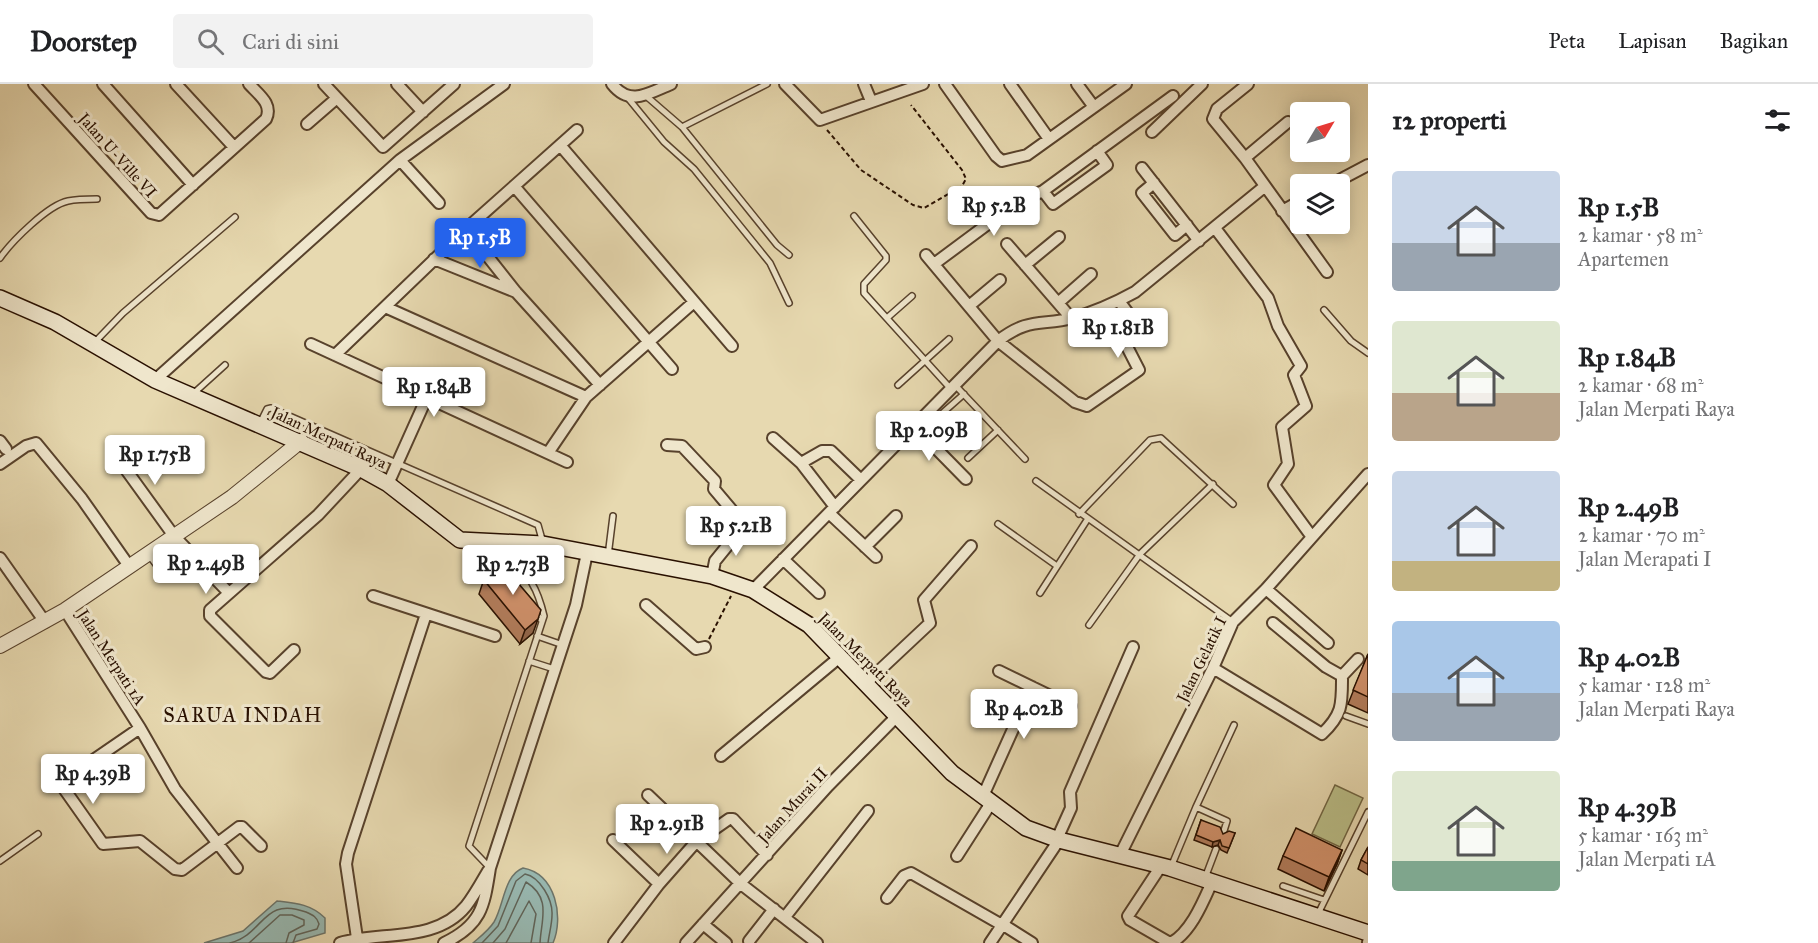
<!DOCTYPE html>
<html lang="id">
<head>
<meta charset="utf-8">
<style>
  body { margin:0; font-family:"IM FELL Great Primer",serif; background:#f2f2f2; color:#202124; height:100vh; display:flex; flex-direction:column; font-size:22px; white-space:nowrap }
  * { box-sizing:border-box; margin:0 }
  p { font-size:20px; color:#757577 }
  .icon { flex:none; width:33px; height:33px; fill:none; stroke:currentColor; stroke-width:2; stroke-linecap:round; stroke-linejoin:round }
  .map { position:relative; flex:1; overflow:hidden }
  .panel { display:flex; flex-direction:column; background:#fff; width:450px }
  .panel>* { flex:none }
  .needle { width:39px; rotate:52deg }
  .fabs { position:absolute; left:1290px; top:18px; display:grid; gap:12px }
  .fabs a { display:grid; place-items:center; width:60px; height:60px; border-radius:6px; background:#fff; box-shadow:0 3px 15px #0003; font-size:30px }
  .price { position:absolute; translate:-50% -51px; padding:0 14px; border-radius:6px; background:#fff; color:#222; font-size:20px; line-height:39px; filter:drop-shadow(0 2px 3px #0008) }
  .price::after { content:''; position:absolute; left:50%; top:36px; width:18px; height:14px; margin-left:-9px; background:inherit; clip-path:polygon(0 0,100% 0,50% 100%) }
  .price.on { background:#2563eb; color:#fff }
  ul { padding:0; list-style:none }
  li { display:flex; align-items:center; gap:18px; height:150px; padding:0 24px }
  li span { display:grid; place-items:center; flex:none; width:168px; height:120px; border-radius:6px; color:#555 }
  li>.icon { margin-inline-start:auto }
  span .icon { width:72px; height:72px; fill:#fffc; stroke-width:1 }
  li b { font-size:26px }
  h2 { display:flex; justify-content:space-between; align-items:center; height:72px; padding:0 24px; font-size:26px }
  header { display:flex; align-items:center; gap:36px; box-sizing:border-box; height:84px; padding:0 30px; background:#fff; border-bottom:2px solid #e0e0e0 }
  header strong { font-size:28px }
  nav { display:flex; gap:33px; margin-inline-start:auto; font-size:21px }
  .search { width:420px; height:54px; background:#f2f2f2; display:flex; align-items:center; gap:15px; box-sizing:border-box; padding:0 21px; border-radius:6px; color:#757577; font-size:22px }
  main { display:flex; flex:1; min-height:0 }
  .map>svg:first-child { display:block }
</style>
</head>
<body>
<header>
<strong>Doorstep</strong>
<div class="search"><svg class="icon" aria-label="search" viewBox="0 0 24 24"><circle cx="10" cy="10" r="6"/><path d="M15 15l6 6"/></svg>Cari di sini</div>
<nav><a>Peta</a><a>Lapisan</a><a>Bagikan</a></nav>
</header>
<main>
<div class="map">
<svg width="1368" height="859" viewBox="0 0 1368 859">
  <rect width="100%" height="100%" fill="#e7d9b0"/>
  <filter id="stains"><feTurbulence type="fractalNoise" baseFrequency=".00333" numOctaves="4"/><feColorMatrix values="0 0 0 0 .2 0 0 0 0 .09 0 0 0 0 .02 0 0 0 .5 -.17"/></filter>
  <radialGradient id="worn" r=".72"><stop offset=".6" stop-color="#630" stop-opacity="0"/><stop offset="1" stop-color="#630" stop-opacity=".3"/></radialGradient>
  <!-- green -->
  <path fill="#babe88" stroke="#726744" stroke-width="1.5" d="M1335,701l28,13 -23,49 -28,-13z"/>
  <!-- water -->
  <path fill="#98b9b2" stroke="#6c756b" stroke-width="1.5" d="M523,784c33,6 41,49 30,75h-80c8,-7 16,-13 21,-21 10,-17 10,-47 29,-54z
    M277,817c18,2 34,3 48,17v15l-34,10h-87l39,-12z"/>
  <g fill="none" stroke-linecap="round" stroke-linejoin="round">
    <!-- shore -->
    <path stroke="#606459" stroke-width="1.5" d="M230,859c35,-9 32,-47 76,-31 7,3 11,5 13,12l-2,5 -21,6 -3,8
      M249,859l31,-28h12l12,5v5l-15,8 -3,10
      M482,859l16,-17 18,-45 9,-7c15,3 28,26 27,41 0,9 -3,19 -4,28
      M493,859l12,-14 21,-47c26,16 15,38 14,61
      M506,859l23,-42 7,13 -5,29"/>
    <!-- service casing -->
    <g stroke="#58422c" stroke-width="8">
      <path id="service" d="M645,11l37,32 95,118 12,10
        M628,14l36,44 30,27 76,94 19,40
        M682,43l85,-43
        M854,132l32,40v4l-22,24v9l86,95
        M0,174c12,-17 48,-53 68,-57 9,-2 19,-2 29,-2
        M1324,226l27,31 17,12
        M887,234l25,-22
        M94,259l29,-30 112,-96
        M954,300l71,75
        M898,301l51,-46
        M194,309l31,-28
        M938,333l26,-23
        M260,339l7,-14 4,-1 267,117 5,18
        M968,374l30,-28
        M1036,397l197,141
        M1079,430l71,-74 11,-2 72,66
        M998,440l59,42
        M149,471l11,15
        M608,472l5,-40
        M1040,509l47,-73
        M536,529l6,8
        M1089,541l51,-71 73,-70
        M537,552l26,9
        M529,577l25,8
        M1346,632l22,8
        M1196,723l38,-82
        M0,777l38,-27
        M1171,783l25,-60 31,14 -4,13
        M490,784l-21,-22 75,-230c-4,-17 -12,-43 -30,-49l-8,3v5
        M1205,794l11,-29
        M1283,802l41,14
        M1318,830l50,-102"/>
    </g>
    <!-- minor casing -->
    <g stroke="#58422c" stroke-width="14">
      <path id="minor" d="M34,0l117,129 8,2 107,-96c7,-15 -7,-24 -17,-35
        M103,0l90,101
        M176,0l57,62
        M324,0l59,63 71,-63
        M397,0l26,28
        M612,0c18,23 37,9 59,0
        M785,0l35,36 103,-36
        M864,0l7,17
        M945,0l51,72 6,5 25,-6 99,-71
        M1010,0l39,55
        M1077,0l17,23
        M1248,0l-31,25 -4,10 32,39 82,114
        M307,40l30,-26
        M1152,48l50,-48
        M560,61l172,201
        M1245,74l43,-36
        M400,76l39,43
        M1142,84l57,73
        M1154,99l-12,10 33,42 12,-10
        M1332,100l36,-19
        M514,102l158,183
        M1043,107l10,13 54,-39 -10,-14
        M1282,127l18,-10
        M1215,144l53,70 10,28 23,40 -7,9 12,31 -24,21 6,37 -14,21 38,52
        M466,145l50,63 84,93
        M1007,160l64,74
        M926,171l72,86 77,61 12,4 52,-36 -21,-41 10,-16 -9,-12
        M434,175l82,33
        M934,180l82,-61 27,-12 130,-95
        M1025,181l34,-28
        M1058,219l33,-29
        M969,222l31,-26
        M385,223l201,90
        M311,260l256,118
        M335,271l131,-126 111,-99
        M155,296l245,-220 104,-76
        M913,341l53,54
        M773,354l28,25 21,-12h9l30,29
        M0,357l6,8
        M667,361l15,1 33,35 -1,8 27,32v8l-26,32 -3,15
        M548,369l38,-56 108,-95
        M119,376l55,76 55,57
        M801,379l34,44
        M0,380l26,-18 10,-3 46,56 47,67
        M388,400l39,-87
        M829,429l47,44
        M865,463l31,-31
        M0,474l45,64
        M783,475l36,34
        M1266,505l62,54
        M753,506l245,-249c31,-24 43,-15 75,-23 22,-6 42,-15 62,-26l129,-105
        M373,512l122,40
        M646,521l50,44 9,-2
        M65,526l75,118 35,61 62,79
        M1273,539l53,44 16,9
        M294,566l-24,23 -4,-1 -56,-56v-6l108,-95 43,-46
        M1213,584l109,66c21,-20 20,-30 20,-58l16,-17
        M999,587l72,35
        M866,599l64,-60 -6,-23 47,-54
        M140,644l-80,55 43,61 37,-3 35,28 7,1 57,-43h3l19,19
        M721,672l120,-100
        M648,711l93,89 76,59
        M983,712l49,-109
        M1057,755l14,-31 -1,-16 63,-145
        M613,756l46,44
        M1120,771l93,-187 20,-46 33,-33 102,-115
        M957,772l34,-53
        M1161,782l-33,50 2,4 40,23
        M887,814l17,-22 7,-3 91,52
        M785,833l83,-106
        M703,840l23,19
        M1002,840l30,19
        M357,854l-11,-74 2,-11 78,-239
        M749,857l25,-32
        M340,859c41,-12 96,0 126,-37 8,-10 15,-23 22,-35
        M444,859c38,-18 40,-37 46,-75l86,-263 11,-52
        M614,859l45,-59 37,-42 33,-23h4l34,36
        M686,859l142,-157 69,-70
        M990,859l69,-103
        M1171,859c20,-11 32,-41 41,-61
        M1368,859v-1"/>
    </g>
    <!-- tertiary casing -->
    <g stroke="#58422c" stroke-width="16">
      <path id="tertiary" d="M0,562l65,-36 167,-113 69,-56"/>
    </g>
    <!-- secondary casing -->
    <g stroke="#291000" stroke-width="18">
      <path id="secondary" d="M0,214l55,24 100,58 206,89 27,15 72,56 83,4 169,32 41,14 56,35 143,148 74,55 33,12 111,28 198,65"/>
    </g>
    <!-- path -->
    <path stroke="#291000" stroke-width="2" stroke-dasharray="4.5 3" stroke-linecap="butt" d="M827,46l34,40 52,35 11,3 38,-22 4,-7 -4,-9 -51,-65
      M709,555l22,-43"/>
    <!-- service -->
    <use href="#service" stroke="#efe6cc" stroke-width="5"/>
    <!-- minor -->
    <use href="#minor" stroke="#efe6cc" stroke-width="10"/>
    <!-- tertiary -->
    <use href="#tertiary" stroke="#efe6cc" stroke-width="14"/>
    <!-- secondary -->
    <use href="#secondary" stroke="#efe6cc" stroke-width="15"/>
  </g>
  <!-- wall -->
  <path fill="#b37d5c" stroke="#291000" stroke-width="1.5" d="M485,492l48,57 -13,11 -41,-50z
    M1368,570v59l-20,-9z
    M1201,736l22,14 12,-1 -8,20 -6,-3 -3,-5 -6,2 -18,-7z
    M1368,763v28l-10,-6 3,-9z
    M1342,766l-5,14 -13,27 -46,-22 5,-13z"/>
  <!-- shaded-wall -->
  <path fill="#92664b" stroke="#291000" stroke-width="1.5" d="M538,535l-5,14 -13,11 5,-14z
    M1220,756l-2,5 -6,2 1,-5z
    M1342,766l-5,14 -13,27 5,-14z"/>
  <!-- building -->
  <path fill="#d0916b" stroke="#291000" stroke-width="1.5" d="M501,479l40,47 -3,9 -13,11 -41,-50 1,-4z
    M1368,570v43l-15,-7z
    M1201,736l19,7 3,7 6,-3 6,2 -6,15 -7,-2 -2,-6 -7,2 -17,-7z
    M1296,744l46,22 -13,27 -46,-21z
    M1368,763v17l-7,-4z"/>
  <g text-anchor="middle" stroke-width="6" stroke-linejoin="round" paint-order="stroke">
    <!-- street labels -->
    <g font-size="16" fill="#291000" stroke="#efe6cc">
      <text transform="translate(118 71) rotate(48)" y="6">Jalan U-Ville VI</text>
      <text transform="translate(329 353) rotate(25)" y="6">Jalan Merpati Raya</text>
      <text transform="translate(112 573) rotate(57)" y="6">Jalan Merpati 1A</text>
      <text transform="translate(866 575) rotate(45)" y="6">Jalan Merpati Raya</text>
      <text transform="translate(1201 575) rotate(-64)" y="6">Jalan Gelatik I</text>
      <text transform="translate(792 721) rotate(-48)" y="6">Jalan Murai II</text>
    </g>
    <!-- quarter labels -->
    <g font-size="20" letter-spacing="1.5" fill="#291000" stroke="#efe6cc">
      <text x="243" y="638">SARUA INDAH</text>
    </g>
  </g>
  <rect width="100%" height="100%" filter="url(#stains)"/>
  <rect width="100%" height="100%" fill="url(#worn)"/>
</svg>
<div class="fabs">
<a><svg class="needle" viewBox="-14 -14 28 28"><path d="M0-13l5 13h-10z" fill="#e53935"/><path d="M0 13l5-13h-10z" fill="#757577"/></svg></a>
<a><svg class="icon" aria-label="layers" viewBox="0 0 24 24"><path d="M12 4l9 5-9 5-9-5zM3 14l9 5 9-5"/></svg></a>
</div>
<b class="price" style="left:994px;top:153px">Rp 5.2B</b>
<b class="price on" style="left:480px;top:185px">Rp 1.5B</b>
<b class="price" style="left:1118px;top:275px">Rp 1.81B</b>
<b class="price" style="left:434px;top:334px">Rp 1.84B</b>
<b class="price" style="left:929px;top:378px">Rp 2.09B</b>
<b class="price" style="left:155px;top:402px">Rp 1.75B</b>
<b class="price" style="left:736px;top:473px">Rp 5.21B</b>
<b class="price" style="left:206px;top:511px">Rp 2.49B</b>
<b class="price" style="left:513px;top:512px">Rp 2.73B</b>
<b class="price" style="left:1024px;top:656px">Rp 4.02B</b>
<b class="price" style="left:93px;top:721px">Rp 4.39B</b>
<b class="price" style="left:667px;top:771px">Rp 2.91B</b>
</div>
<section class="panel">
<h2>12 properti<svg class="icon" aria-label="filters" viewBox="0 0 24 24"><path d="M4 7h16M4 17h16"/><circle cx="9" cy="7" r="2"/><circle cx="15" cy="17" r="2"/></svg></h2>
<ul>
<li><span style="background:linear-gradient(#c9d6e8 60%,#9aa5b1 0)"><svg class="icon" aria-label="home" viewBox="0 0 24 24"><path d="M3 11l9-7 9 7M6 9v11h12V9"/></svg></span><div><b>Rp 1.5B</b><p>2 kamar · 58 m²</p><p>Apartemen</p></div></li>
<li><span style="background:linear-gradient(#dfe7d0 60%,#b9a48a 0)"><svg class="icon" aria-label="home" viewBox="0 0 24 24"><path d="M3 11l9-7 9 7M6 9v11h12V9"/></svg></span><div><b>Rp 1.84B</b><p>2 kamar · 68 m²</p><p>Jalan Merpati Raya</p></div></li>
<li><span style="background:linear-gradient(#c9d6e8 75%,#c2b280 0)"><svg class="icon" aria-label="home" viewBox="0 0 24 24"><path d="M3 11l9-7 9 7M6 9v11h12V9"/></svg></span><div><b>Rp 2.49B</b><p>2 kamar · 70 m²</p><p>Jalan Merapati I</p></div></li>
<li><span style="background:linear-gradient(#a9c7e8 60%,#9aa5b1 0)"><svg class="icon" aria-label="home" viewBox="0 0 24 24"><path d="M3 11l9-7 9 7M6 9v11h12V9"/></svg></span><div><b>Rp 4.02B</b><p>5 kamar · 128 m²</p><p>Jalan Merpati Raya</p></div></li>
<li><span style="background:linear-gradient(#dfe7d0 75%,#7fa58c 0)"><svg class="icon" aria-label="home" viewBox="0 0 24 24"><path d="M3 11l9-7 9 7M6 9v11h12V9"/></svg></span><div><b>Rp 4.39B</b><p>5 kamar · 163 m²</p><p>Jalan Merpati 1A</p></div></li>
</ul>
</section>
</main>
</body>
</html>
